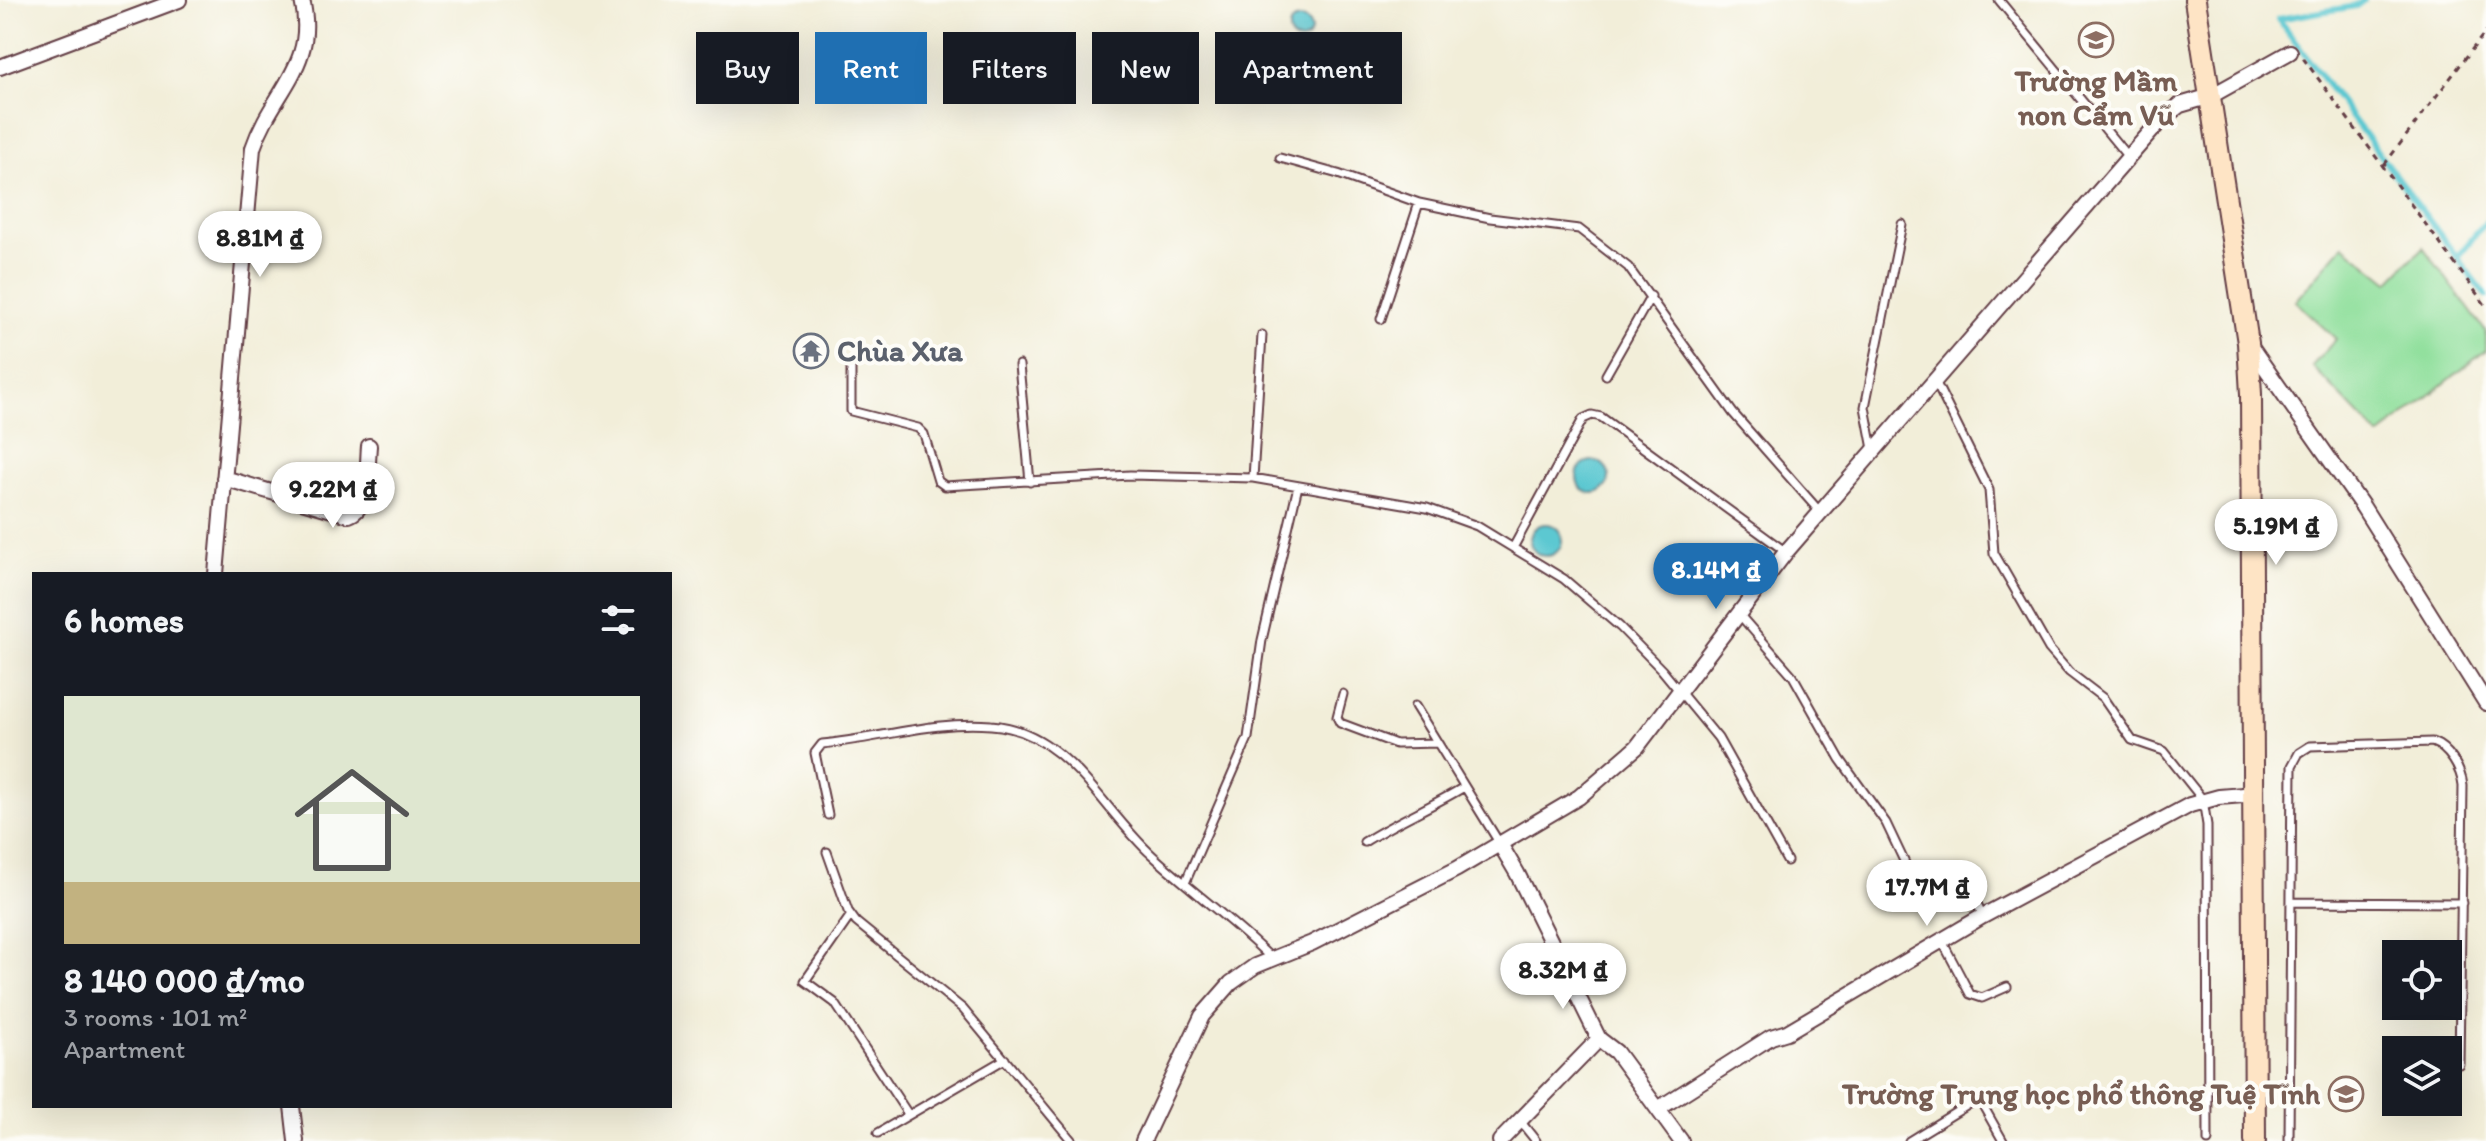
<!DOCTYPE html>
<html lang="en">
<head>
<meta charset="utf-8">
<style>
  body { margin:0; font-family:Itim,sans-serif; background:#242831; color:#f1f3f6; height:100vh; display:flex; flex-direction:column; font-size:30px; white-space:nowrap }
  * { box-sizing:border-box; margin:0 }
  p { font-size:26px; color:#9ea1a6 }
  .icon { flex:none; width:44px; height:44px; fill:none; stroke:currentColor; stroke-width:2; stroke-linecap:round; stroke-linejoin:round }
  .map { position:relative; flex:1; overflow:hidden }
  .details { position:absolute; left:32px; top:572px; width:640px; height:536px; display:flex; flex-direction:column; background:#171b24; border-radius:0px; box-shadow:0 8px 32px #0002 }
  .details>* { flex:none }
  .hud { position:absolute; left:696px; top:32px; width:760px; height:72px; display:flex; gap:16px }
  .controls { position:absolute; left:2382px; top:940px; display:grid; gap:16px }
  .controls a { display:grid; place-items:center; width:80px; height:80px; border-radius:0px; background:#171b24; box-shadow:0 8px 32px #0002; font-size:40px }
  .price { position:absolute; translate:-50% -68px; padding:0 18px; border-radius:28px; background:#fff; color:#222; font-size:26px; line-height:52px; filter:drop-shadow(0 2px 4px #0008) }
  .price::after { content:''; position:absolute; left:50%; top:48px; width:24px; height:18px; margin-left:-12px; background:inherit; clip-path:polygon(0 0,100% 0,50% 100%) }
  .price.current { background:#1f6fb2; color:#fff }
  ul { padding:0; list-style:none }
  li { display:grid; align-content:center; gap:16px; height:424px; padding:0 32px }
  li span { display:grid; place-items:center; height:248px; border-radius:0px; color:#555 }
  li>.icon { margin-inline-start:auto }
  span .icon { width:144px; height:144px; fill:#fffc; stroke-width:1 }
  li b { font-size:34px }
  h2 { display:flex; justify-content:space-between; align-items:center; height:96px; padding:0 32px; font-size:34px }
  .pill { padding:0 28px; border-radius:0px; background:#171b24; box-shadow:0 8px 32px #0002; font-size:28px; line-height:72px }
  .pill.current { background:#1f6fb2; color:#fff }
  .map>svg:first-child { display:block }
</style>
</head>
<body>
<div class="map">
<svg width="2486" height="1141" viewBox="0 0 2486 1141">
  <rect width="100%" height="100%" fill="#fdfcf7"/>
  <filter id="ink" filterUnits="userSpaceOnUse"><feTurbulence type="fractalNoise" baseFrequency=".0125" numOctaves="2"/><feDisplacementMap in="SourceGraphic" scale="16" xChannelSelector="R" yChannelSelector="G"/><feConvolveMatrix kernelMatrix="1 2 1 2 8 2 1 2 1" color-interpolation-filters="sRGB"/></filter>
  <filter id="wash" filterUnits="userSpaceOnUse"><feTurbulence type="fractalNoise" baseFrequency=".006" numOctaves="4" result="noise"/><feDisplacementMap in="SourceGraphic" scale="32" xChannelSelector="R" yChannelSelector="G"/><feGaussianBlur stdDeviation="1.8" result="paint"/><feColorMatrix in="noise" values="0 0 0 0 0 0 0 0 0 0 0 0 0 0 0 0 0 1.4 0 .05"/><feComposite in="paint" operator="in"/></filter>
  <g filter="url(#wash)">
    <rect width="100%" height="100%" fill="#f2eed9"/>
    <!-- green -->
    <path fill="#92e09e" stroke="#6e8064" stroke-width="2" d="M2343,245l46,37 34,-35 63,85v18l-107,86 -67,-70 24,-27 -41,-38z"/>
    <!-- water -->
    <path fill="#5cc8d1" stroke="#53747e" stroke-width="2" d="M1289 30a11 11 0 1 1 22 0a11 11 0 1 1-22 0Z
      M1577 477a16 16 0 1 1 32 0a16 16 0 1 1-32 0Z
      M1530 540a16 16 0 1 1 32 0a16 16 0 1 1-32 0Z"/>
    <g fill="none" stroke-linecap="round" stroke-linejoin="round">
      <!-- stream -->
      <path stroke="#5cc8d1" stroke-width="6" d="M2278,19l208,277
        M2278,19l78,-13 8,-6
        M2457,257l29,-35"/>
    </g>
  </g>
  <g filter="url(#ink)">
    <g fill="none" stroke-linecap="round" stroke-linejoin="round">
      <!-- lane casing -->
      <g stroke="#633e45" stroke-width="11">
        <path id="lane" d="M1999,0l129,157
          M1280,158l58,16 81,29 71,15 89,11 49,38 105,146 88,100
          M1381,319l38,-116
          M1019,365l11,117
          M851,368v43l67,17 6,6 14,47 7,5 185,-11 123,3 174,30 50,18 87,53 56,48 42,43 56,68 69,123
          M1606,375l45,-79
          M1936,383l53,107 5,63 55,96 20,23 34,26 29,42 32,11 39,49 4,25 1,316
          M1873,449l-8,-42 37,-183
          M1253,478l9,-143
          M1514,546l69,-127 9,-4 9,2 185,135
          M1738,613l55,63 47,83 46,64 27,57 8,2 34,-15 5,2 23,47
          M1343,694l-6,23 3,6 56,21 41,-1
          M1415,706l85,138
          M828,815l-13,-62 7,-9c56,-5 113,-24 169,-19 76,5 111,85 161,130 39,36 82,66 119,103
          M1364,842c33,-21 67,-35 100,-55
          M827,852l21,59 8,11 107,87 109,132
          M1185,883l63,-145 14,-98 36,-154
          M2291,902l171,1
          M851,915l-46,66 30,22 73,111
          M1942,941l28,53 12,4 25,-11
          M1520,1121l16,20
          M878,1133l127,-74
          M1909,1141l67,-41 5,2 22,39
          M2289,1141l3,-375 7,-13 11,-7 122,-4c17,6 29,27 31,44l-4,278"/>
      </g>
      <!-- street casing -->
      <g stroke="#633e45" stroke-width="18">
        <path id="street" d="M0,67l179,-67
          M2248,343l115,164 123,196
          M224,478l125,37c21,-7 18,-49 20,-69
          M216,574l37,-426c19,-57 65,-83 49,-148
          M1500,844l17,29 82,166 17,13 65,89
          M292,1106l4,35
          M1658,1109l113,-72 16,-5 196,-116 207,-111 29,-8 37,-3
          M1143,1141l59,-125 29,-33 24,-17 57,-23 145,-74 122,-72 58,-50 149,-195 376,-433 18,-14 31,-9 79,-44
          M1500,1141l99,-102"/>
      </g>
      <!-- secondary casing -->
      <g stroke="#633e45" stroke-width="24">
        <path id="secondary" d="M2195,0l53,343 3,51 4,747"/>
      </g>
      <!-- path -->
      <path stroke="#633e45" stroke-width="3" stroke-dasharray="6 6" stroke-linecap="butt" d="M2303,58l183,248
        M2384,165l102,-134"/>
      <!-- lane -->
      <use href="#lane" stroke="#fff" stroke-width="7"/>
      <!-- street -->
      <use href="#street" stroke="#fff" stroke-width="14"/>
      <!-- secondary -->
      <use href="#secondary" stroke="#fee4c5" stroke-width="20"/>
    </g>
  </g>
  <!-- icons -->
  <defs>
    <g id="school-ring" transform="scale(1.8)"><circle r="9.5" fill="#fdfcf7" stroke="#8d6e63" stroke-width="1.5"/><path d="M0-5L7-2L0 1L-7-2ZM-4 1L0 2.5L4 1V4Q0 6-4 4Z" fill="#8d6e63"/></g>
    <g id="temple-ring" transform="scale(1.8)"><circle r="9.5" fill="#fdfcf7" stroke="#6b7280" stroke-width="1.5"/><path d="M0-6L5-2H3V0L6.5 2.5H4V6H1.5V3h-3V6H-4V2.5H-6.5L-3 0V-2H-5Z" fill="#6b7280"/></g>
  </defs>
  <g fill-rule="evenodd">
    <use href="#school-ring" x="2096" y="40"/>
    <use href="#temple-ring" x="811" y="351"/>
    <use href="#school-ring" x="2346" y="1094"/>
  </g>
  <g text-anchor="middle" stroke-width="8" stroke-linejoin="round" paint-order="stroke">
    <!-- education labels -->
    <g font-size="30" font-weight="bold" fill="#785e54" stroke="#fdfcf7">
      <text x="2096" y="91">Trường Mầm<tspan x="2096" dy="34">non Cẩm Vũ</tspan></text>
      <text x="2320" y="1104" text-anchor="end">Trường Trung học phổ thông Tuệ Tĩnh</text>
    </g>
    <!-- worship labels -->
    <g font-size="30" font-weight="bold" fill="#5b616d" stroke="#fdfcf7" text-anchor="start">
      <text x="837" y="361">Chùa Xưa</text>
    </g>
  </g>
</svg>
<div class="controls">
<a><svg class="icon" aria-label="locate" viewBox="0 0 24 24"><circle cx="12" cy="12" r="6"/><path d="M12 2v4M12 18v4M2 12h4M18 12h4"/></svg></a>
<a><svg class="icon" aria-label="layers" viewBox="0 0 24 24"><path d="M12 4l9 5-9 5-9-5zM3 14l9 5 9-5"/></svg></a>
</div>
<b class="price" style="left:260px;top:279px">8.81M ₫</b>
<b class="price" style="left:333px;top:530px">9.22M ₫</b>
<b class="price" style="left:2276px;top:567px">5.19M ₫</b>
<b class="price current" style="left:1716px;top:611px">8.14M ₫</b>
<b class="price" style="left:1927px;top:928px">17.7M ₫</b>
<b class="price" style="left:1563px;top:1011px">8.32M ₫</b>
<div class="hud">
<a class="pill">Buy</a>
<a class="pill current">Rent</a>
<a class="pill">Filters</a>
<a class="pill">New</a>
<a class="pill">Apartment</a>
</div>
<section class="details">
<h2>6 homes<svg class="icon" aria-label="filters" viewBox="0 0 24 24"><path d="M4 7h16M4 17h16"/><circle cx="9" cy="7" r="2"/><circle cx="15" cy="17" r="2"/></svg></h2>
<ul>
<li><span style="background:linear-gradient(#dfe7d0 75%,#c2b280 0)"><svg class="icon" aria-label="home" viewBox="0 0 24 24"><path d="M3 11l9-7 9 7M6 9v11h12V9"/></svg></span><div><b>8 140 000 ₫/mo</b><p>3 rooms · 101 m²</p><p>Apartment</p></div></li>
</ul>
</section>
</div>
</body>
</html>
